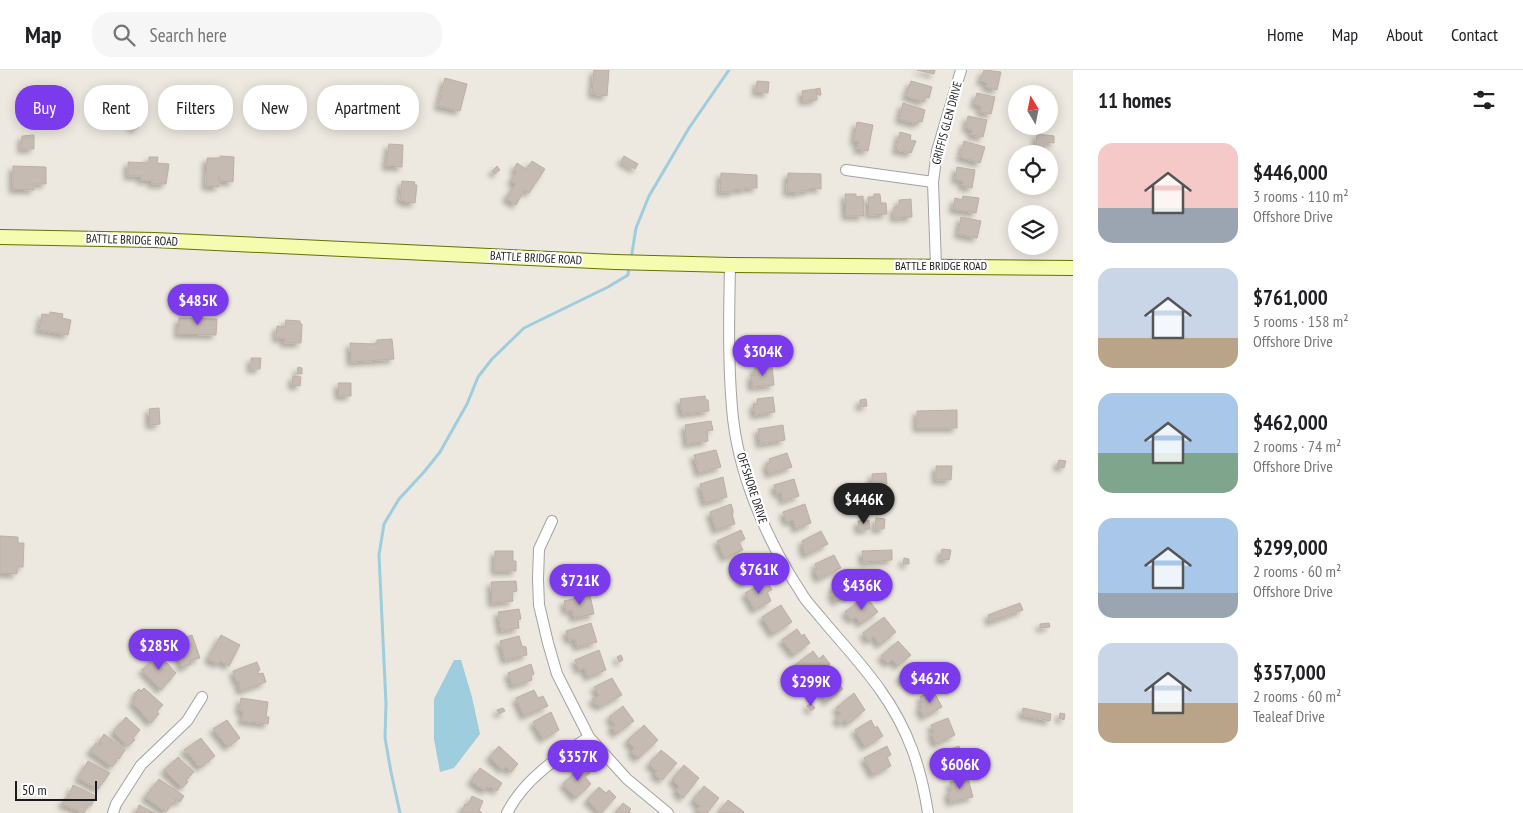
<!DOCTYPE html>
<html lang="en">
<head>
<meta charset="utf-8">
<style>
  body { margin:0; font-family:"PT Sans Narrow",sans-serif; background:#f6f6f6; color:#202124; height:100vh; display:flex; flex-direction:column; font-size:19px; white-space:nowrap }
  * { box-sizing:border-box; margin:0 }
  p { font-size:16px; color:#757577 }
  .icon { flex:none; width:28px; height:28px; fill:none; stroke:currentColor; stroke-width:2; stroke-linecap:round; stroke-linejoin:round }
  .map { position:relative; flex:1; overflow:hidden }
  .side { display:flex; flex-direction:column; background:#fff; width:450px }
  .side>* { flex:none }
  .banner { position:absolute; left:15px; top:15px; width:475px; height:45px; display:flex; gap:10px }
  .needle { width:32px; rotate:350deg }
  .fabs { position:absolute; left:1008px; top:15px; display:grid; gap:10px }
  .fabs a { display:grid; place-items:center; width:50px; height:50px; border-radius:50%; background:#fff; box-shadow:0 2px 12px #0003; font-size:25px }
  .scale { position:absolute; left:15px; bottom:12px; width:82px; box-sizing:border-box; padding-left:5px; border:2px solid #1b1b1b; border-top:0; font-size:14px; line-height:18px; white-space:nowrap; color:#1b1b1b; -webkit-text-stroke:4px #fff; paint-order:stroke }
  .price { position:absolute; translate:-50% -42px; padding:0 11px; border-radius:18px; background:#7c3aed; color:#fff; font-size:16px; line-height:32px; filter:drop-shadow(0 1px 2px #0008) }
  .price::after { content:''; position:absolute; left:50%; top:30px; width:15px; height:11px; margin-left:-8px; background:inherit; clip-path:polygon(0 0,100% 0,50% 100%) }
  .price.on { background:#222; color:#fff }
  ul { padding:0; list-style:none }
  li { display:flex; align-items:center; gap:15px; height:125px; padding:0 25px }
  li span { display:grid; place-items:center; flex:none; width:140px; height:100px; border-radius:15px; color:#555 }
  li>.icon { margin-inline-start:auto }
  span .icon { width:60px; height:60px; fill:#fffc; stroke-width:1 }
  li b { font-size:21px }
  h2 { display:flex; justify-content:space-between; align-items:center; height:60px; padding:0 25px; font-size:21px }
  .chip { padding:0 18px; border-radius:20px; background:#fff; box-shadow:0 2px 12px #0003; font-size:18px; line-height:45px }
  .chip.on { background:#7c3aed; color:#fff }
  header { display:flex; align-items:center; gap:30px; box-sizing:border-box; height:70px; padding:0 25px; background:#fff; border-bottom:1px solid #e0e0e0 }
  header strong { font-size:24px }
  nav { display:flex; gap:28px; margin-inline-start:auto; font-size:18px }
  .search { width:350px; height:45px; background:#f6f6f6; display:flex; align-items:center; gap:12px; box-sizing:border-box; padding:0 18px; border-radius:20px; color:#757577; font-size:19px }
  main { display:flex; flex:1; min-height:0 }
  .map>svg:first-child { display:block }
</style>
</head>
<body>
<header>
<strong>Map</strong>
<div class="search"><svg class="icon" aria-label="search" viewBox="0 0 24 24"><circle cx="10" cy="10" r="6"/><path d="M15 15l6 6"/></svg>Search here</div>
<nav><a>Home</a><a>Map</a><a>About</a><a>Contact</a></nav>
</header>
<main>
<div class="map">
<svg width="1073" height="743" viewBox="0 0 1073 743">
  <defs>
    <filter id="shadow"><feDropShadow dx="-4" dy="4" stdDeviation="2.5" flood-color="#0004"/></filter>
  </defs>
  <rect width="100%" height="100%" fill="#ede9e0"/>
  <!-- water -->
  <path fill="#9ecddd" d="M454,590h7l11,37 8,37 -26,34 -14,4 -6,-33v-40z"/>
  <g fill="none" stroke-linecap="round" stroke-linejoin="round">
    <!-- stream -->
    <path stroke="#9ecddd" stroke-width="3" d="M631,189l5,-31 13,-32 40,-68 40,-58
      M400,743l-9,-41 -6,-34 1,-34 -7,-149 5,-31 15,-25 25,-27 16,-20 27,-48 11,-27 14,-18 32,-31 84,-41 20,-12 1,-8"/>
  </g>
  <!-- building -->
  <path fill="#c5bbb3" stroke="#bfafa2" filter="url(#shadow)" d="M594,0h15l-2,26 -15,-2z
    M917,0h18l-1,4z
    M984,0l17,2 -4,18 -11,-3 1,-5 -7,-1z
    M445,8l22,6 -7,27 -22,-5z
    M757,11l12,1 -1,11 -12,-1z
    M911,11l21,6 -3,11 -4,-1 -1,5 -18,-6z
    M820,18l1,7h-3l-2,-6z
    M816,19l1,11 -14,1 -1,-10z
    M977,23l18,4 -4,17 -11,-2 1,-6 -7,-2z
    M903,33l22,7 -3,12 -4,-1 -1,3 -18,-5z
    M968,46l19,4 -4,17 -12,-2 1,-5 -6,-2z
    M857,52l16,3 -5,26 -11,-2 2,-7 -5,-1z
    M132,54h7l-1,4h-6z
    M900,62l11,3 -1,5 6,1 -5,12 -15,-3z
    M1037,64l17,2v7l-9,-1 -1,12h-9z
    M34,65v14h-13l1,-13z
    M964,71l21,6 -5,16 -20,-6z
    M389,74l14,1 -1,22 -16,-1z
    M220,86l14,1 -1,25 -13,-1 -1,-5v11l-13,-1 1,-28h13z
    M624,86l14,8 -3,5 -14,-8z
    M149,87h9l-1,6 12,1 -3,20h-14v-4h-11v-4h-13v-14l21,1z
    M532,91l13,8 -16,24 -5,-3 -8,15 -10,-7 10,-14 -5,-3 6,-10 -3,-2 3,-6 9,6z
    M13,96l33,1v17h-12v6l-21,-1z
    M497,96l3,4 -5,4 -3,-3z
    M957,97l18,3 -3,18 -10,-2 1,-5 -8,-2z
    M721,103l36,2v13h-12l-1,2 -10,-1v3h-14z
    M788,103l33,1v15l-11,-1 -1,3h-9v2l-13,-1z
    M402,111l13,1 -1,3h3l-2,18 -11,-1v-2h-4z
    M845,124h11v3l7,-1 1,20h-18z
    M874,124h6l1,9h5l1,11 -18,1 -1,-18h6z
    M963,126l16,2 -3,15 -23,-4 2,-11 7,2z
    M911,129l1,18 -18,1v-11h5v-7z
    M961,147l20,4 -4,17 -19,-4z
    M50,242l13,2 -1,4 9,2 -3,15 -29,-5 3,-16 8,1z
    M179,248l38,1 -1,16 -38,-1z
    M286,250l14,1v3h2l-1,19h-17l1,-5h-9l1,-12 8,1z
    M771,267l1,16h-21v-11l6,-1v-3z
    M392,269l2,20 -43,3 -1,-19 24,1 3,-2v-2z
    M251,288h10l-1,11h-9z
    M772,296l2,19 -22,2 -1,-12 4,1 -1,-9z
    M298,297l4,1v6l-5,-1z
    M293,306l8,1 -1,9 -8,-1z
    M338,313h13v13h-12z
    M705,326l1,4h2l1,11 -27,3 -2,-15z
    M773,327l2,15 -20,3 -2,-11h5l-1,-5z
    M866,329l1,7 -7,1v-7z
    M159,338l1,16 -10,1 -1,-16z
    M957,340v18h-40v-17z
    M711,351l2,9 -6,1 1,10 -21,3 -2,-19z
    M783,355l2,15 -25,4 -2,-15z
    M716,380l5,17 -22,6 -5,-18z
    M787,383l5,14 -23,7 -3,-10 4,-1 -1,-4z
    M1059,390l7,1 -2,7 -7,-2z
    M936,396h16l-1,14h-15z
    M886,403l1,11 -15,1v-11z
    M723,407l4,20 -22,6 -5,-19z
    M794,409l5,17 -16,5 -2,-9 -4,2 -3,-9z
    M856,418l22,1v20h-23z
    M731,434l2,6v4h-1l3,10 -19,6 -6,-18z
    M805,434l6,19 -15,6 -3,-9 -6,2 -4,-10z
    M876,448l9,1 -1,10h-9z
    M869,450l1,9 -11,1 -1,-9z
    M741,460l4,9 -6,3 4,8 -18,8 -8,-17z
    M821,461l7,13 -22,11 -4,-9 2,-1 -2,-4z
    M0,466l18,1v6h6l-1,24h-6v7l-17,-1z
    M942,479l9,1 -2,10 -9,-1z
    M892,480v10l-29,2 -1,-11z
    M495,481h18v10h3v10h-21z
    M834,485l7,13 -22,11 -5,-9 3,-1 -2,-5z
    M753,487l5,8 -4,2 5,8 -16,9 -9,-17z
    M904,488l5,1v5h-6z
    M589,497l1,15 -28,2v-11h2v-5z
    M849,508l7,13 -20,11 -5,-9 3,-2 -2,-4z
    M516,511l1,10 -5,1 1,9 -21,2 -1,-21z
    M767,511l5,9 -5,2 4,9 -16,9 -10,-17z
    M590,525l4,19 -20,4 -2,-8 -6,1 -2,-10z
    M866,526l12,16 -17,12 -5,-7 -5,3 -6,-8z
    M1020,533l3,7 -33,12 -2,-7z
    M781,535l11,17 -19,12 -11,-17z
    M519,539l2,10 -3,1 1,8 -18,3 -3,-19z
    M884,547l12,15 -16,13 -6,-8 -5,4 -6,-8z
    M591,553l6,19 -20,5 -2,-8 -6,1 -3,-9z
    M1049,553l1,4 -10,1v-4z
    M797,559l5,7 2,-2 6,9 -16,12 -12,-15z
    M192,565l8,23 -10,3 1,3 -9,4 -9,-27z
    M221,565l19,10 -11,21 -9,-5 -2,3 -10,-5z
    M519,566l3,10 4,1 1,8 -22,5 -5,-19z
    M898,571l13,14 -13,11 -6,-6 -4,4 -7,-8z
    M599,580l7,20 -18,7 -4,-9 -5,2 -4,-10z
    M156,581l20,22 -15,17 -19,-20 12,-11 -3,-4z
    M813,581l6,8 4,-4 7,9 -23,17 -12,-16z
    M621,585l2,5 -4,2 -2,-5z
    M257,592l3,8 -2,1v3l5,-1 3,9 -25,9 -3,-7h2l-1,-3 -2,1 -4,-11z
    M918,593l12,15 -16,12 -6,-8h-5l-4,-5z
    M531,594l3,10 -3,2 1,4 -19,6 -5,-13z
    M834,601l7,8 -4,3 6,7 -16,13 -12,-16z
    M612,608l10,17 -22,12 -2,-3 -2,1 -4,-6 7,-3 -5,-9z
    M144,618l19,17 -6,6 2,3 -8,9 -19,-21 5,-6 -3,-2 5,-5 2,2z
    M534,620l4,8 5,-2 5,10 -24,10 -8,-18z
    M933,620l9,17 -18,10 -5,-9 3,-1 -2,-3 3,-2 -3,-5z
    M854,623l11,17 -17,14 -3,-4 -5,4 -4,-6 5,-4 -5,-6z
    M241,628l27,4 -2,15h3l-1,7 -26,-3 1,-10 -4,-1z
    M811,633l4,5 -4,3 -4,-5z
    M623,636l11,15 -18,13 -5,-7 4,-2 -6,-8z
    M503,638l2,3 -6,3 -2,-4z
    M1023,638l28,6 -1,7 -28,-6z
    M551,642l8,18 -16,9 -10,-17z
    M1060,643l5,1 -1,6 -5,-2z
    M126,647l14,13 -7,8 2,2 -7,6 -15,-14z
    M948,648l7,17 -19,9 -5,-11 3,-1 -3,-7z
    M227,650l13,18 -12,9 -15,-18z
    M871,650l4,8 2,-2 6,10 -18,11 -10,-17z
    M644,655l14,15 -20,19 -7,-8 3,-3 -7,-7z
    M104,664l21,16 -6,9 -2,-1 -2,1 2,2 -5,6 -22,-16 6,-8 4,3 1,-3 -2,-1z
    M201,668l14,18 -15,12 -11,-14 -1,1 -4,-5z
    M499,676l19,18 -7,8 -5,-5 -3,3 -14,-13z
    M887,676l4,9 -4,2 4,9 -18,9 -9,-17z
    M959,676l6,19 -20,6 -4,-19z
    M661,680l16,13 -15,17 -8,-6 3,-3 -8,-7z
    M178,687l16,15 -8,8 2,2 -6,6 -18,-18z
    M88,691l22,12 -12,16 -20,-11z
    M583,695l7,8 -5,4 6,7 -15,14 -13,-14z
    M684,695l15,13 -16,20 -7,-7 3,-4 -7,-7z
    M480,698l22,15 -5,8 -6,-4 -2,2 -2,-2 -2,4 -14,-10z
    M968,708l5,19 -23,5 -2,-10 4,-1 -2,-9z
    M159,709l25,17 -4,6 -5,-3 1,2 -2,3 -2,-1 -6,9 -21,-15z
    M73,715l23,11 -5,10 -3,-2 -4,9 -22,-9 3,-6 3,1z
    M704,716l15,12 -12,15h-5l-5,-3 3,-4 -7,-6z
    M599,717l7,6 3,-3 7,7 -15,16 -14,-13z
    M472,726l11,5 -4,9 3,3h-21l4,-9 3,1z
    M728,730l16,12 -1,1h-25z
    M623,733l8,6 -2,2 2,2h-16z
    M139,735l16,8h-19z"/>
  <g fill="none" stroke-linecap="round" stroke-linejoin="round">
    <!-- street casing -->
    <g stroke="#a2a2a2" stroke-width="12">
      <path id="street" d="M846,100l87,12
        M730,195c-1,48 -2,96 2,143 5,65 35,133 70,186 5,9 13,16 19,24 20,24 42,47 60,73 27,38 40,76 47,122
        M936,196l-3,-84 4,-31 24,-81
        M552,451l-13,28 -1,30 1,26 9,38 9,31 32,63 38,42 41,34
        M113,743l3,-9 25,-39 46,-44 15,-24
        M507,743c17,-34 51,-56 82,-76"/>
    </g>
    <!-- secondary casing -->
    <g stroke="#637201" stroke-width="16">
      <path id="secondary" d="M0,167l154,3 461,22 115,3 343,3"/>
    </g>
    <!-- street -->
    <use href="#street" stroke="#fff" stroke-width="10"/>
    <!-- secondary -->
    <use href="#secondary" stroke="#f5fbaf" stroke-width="14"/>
  </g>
  <g text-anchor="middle" stroke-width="4.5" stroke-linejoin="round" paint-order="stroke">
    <!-- street labels -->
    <g font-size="12" fill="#1b1b1b" stroke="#fff">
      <text transform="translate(947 53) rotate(-75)" y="4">GRIFFIS GLEN DRIVE</text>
      <text transform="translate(132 170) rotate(2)" y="4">BATTLE BRIDGE ROAD</text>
      <text transform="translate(536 188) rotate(3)" y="4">BATTLE BRIDGE ROAD</text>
      <text x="941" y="200">BATTLE BRIDGE ROAD</text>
      <text transform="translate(752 418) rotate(72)" y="4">OFFSHORE DRIVE</text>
    </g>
  </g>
</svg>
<div class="fabs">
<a><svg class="needle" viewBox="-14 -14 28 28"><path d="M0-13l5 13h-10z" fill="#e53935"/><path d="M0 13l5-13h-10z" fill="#757577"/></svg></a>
<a><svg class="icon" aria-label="locate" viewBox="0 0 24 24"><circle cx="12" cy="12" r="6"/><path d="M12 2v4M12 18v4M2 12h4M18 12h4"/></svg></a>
<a><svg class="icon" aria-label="layers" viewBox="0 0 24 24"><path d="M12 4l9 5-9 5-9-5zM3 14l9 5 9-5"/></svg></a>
</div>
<div class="scale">50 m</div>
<b class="price" style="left:198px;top:256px">$485K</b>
<b class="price" style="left:763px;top:307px">$304K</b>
<b class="price on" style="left:864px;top:455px">$446K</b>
<b class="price" style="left:759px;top:525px">$761K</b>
<b class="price" style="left:580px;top:536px">$721K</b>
<b class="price" style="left:862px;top:541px">$436K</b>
<b class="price" style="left:159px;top:601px">$285K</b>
<b class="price" style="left:930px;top:634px">$462K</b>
<b class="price" style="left:811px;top:637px">$299K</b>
<b class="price" style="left:578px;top:712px">$357K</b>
<b class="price" style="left:960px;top:720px">$606K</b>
<div class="banner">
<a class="chip on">Buy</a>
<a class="chip">Rent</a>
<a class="chip">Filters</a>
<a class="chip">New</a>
<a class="chip">Apartment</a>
</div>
</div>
<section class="side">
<h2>11 homes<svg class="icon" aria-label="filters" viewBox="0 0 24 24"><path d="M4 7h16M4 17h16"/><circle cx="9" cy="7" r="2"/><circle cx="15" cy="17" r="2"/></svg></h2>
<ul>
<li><span style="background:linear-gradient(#f6c9c9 65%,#9aa5b1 0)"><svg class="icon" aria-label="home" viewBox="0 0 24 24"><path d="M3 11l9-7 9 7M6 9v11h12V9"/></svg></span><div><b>$446,000</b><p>3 rooms · 110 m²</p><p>Offshore Drive</p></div></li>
<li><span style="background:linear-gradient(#c9d6e8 70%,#b9a48a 0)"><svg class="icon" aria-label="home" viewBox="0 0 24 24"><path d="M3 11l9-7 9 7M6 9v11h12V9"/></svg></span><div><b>$761,000</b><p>5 rooms · 158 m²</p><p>Offshore Drive</p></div></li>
<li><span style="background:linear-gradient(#a9c7e8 60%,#7fa58c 0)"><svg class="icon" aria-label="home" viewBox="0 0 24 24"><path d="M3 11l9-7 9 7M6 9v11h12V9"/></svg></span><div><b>$462,000</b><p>2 rooms · 74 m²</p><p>Offshore Drive</p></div></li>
<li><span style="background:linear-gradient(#a9c7e8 75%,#9aa5b1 0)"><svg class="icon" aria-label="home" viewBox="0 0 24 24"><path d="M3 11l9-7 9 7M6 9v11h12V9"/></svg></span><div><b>$299,000</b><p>2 rooms · 60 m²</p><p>Offshore Drive</p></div></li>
<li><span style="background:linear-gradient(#c9d6e8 60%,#b9a48a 0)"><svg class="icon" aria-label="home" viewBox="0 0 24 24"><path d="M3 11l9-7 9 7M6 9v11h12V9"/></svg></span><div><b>$357,000</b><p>2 rooms · 60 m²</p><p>Tealeaf Drive</p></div></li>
</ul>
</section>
</main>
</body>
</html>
